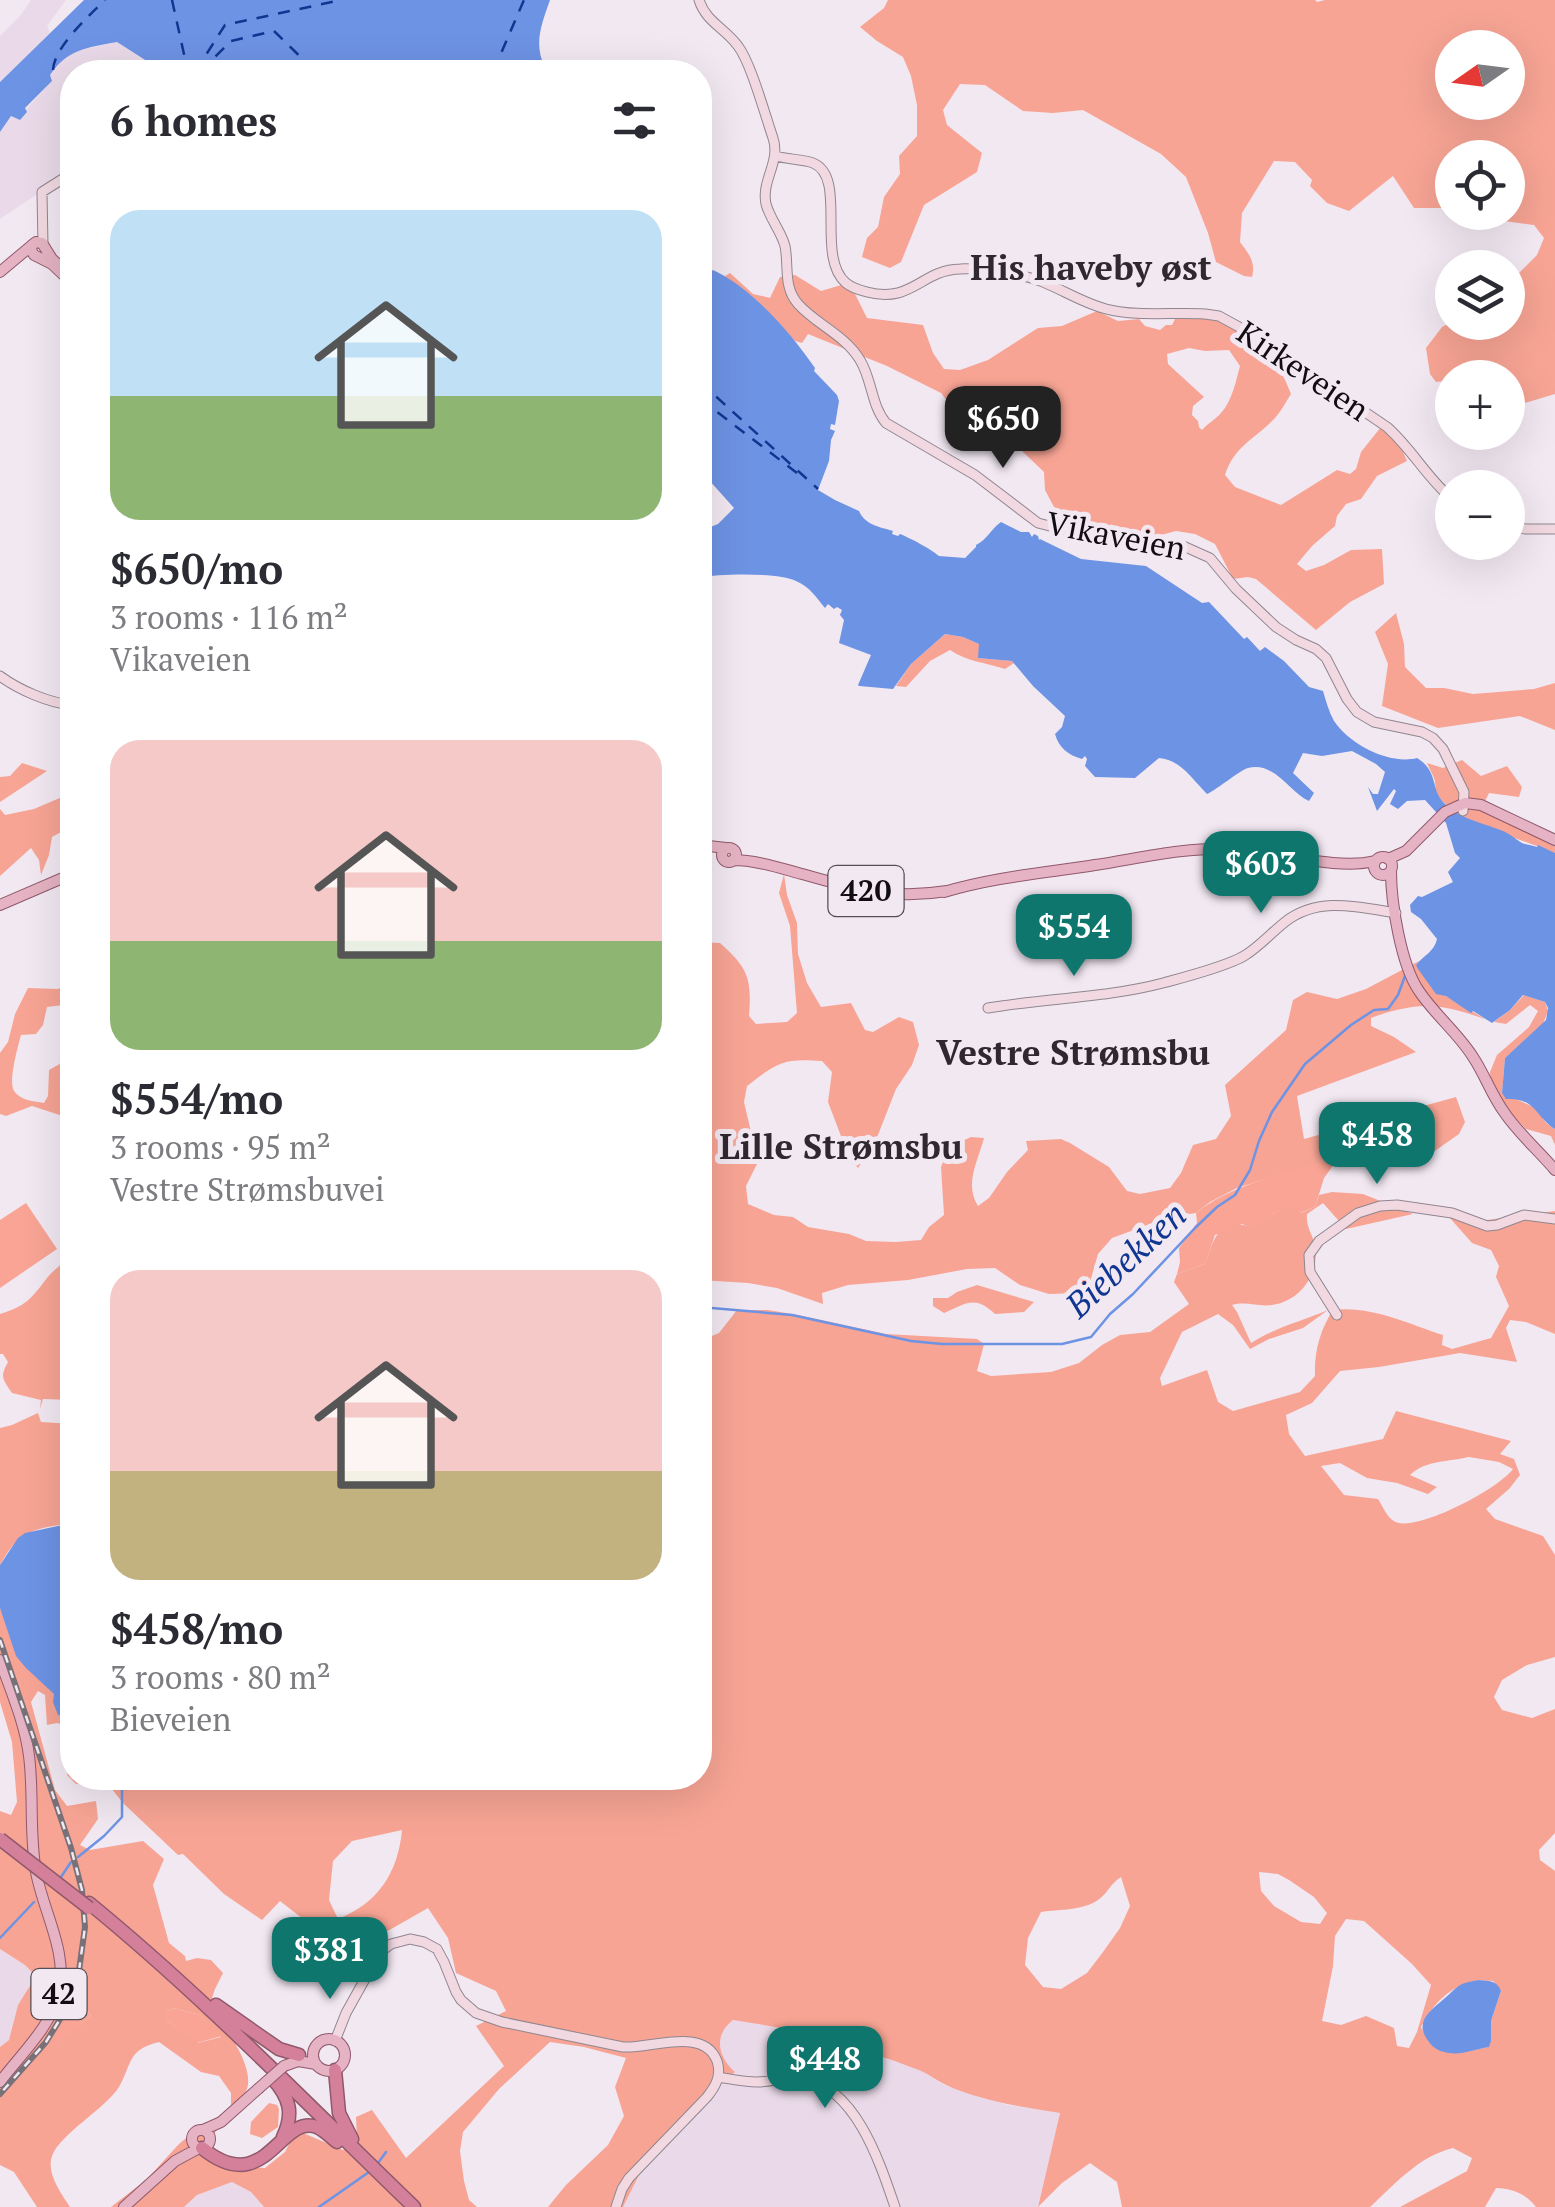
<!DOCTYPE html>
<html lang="en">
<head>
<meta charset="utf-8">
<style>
  body { margin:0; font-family:"PT Serif",serif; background:#f2f2f3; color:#2b2b33; height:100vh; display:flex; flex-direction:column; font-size:38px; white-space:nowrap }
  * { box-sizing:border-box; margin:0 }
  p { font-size:32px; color:#7c7c81 }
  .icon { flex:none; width:55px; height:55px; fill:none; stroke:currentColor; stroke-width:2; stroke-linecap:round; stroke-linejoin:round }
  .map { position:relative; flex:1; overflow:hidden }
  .panel { position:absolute; left:60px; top:60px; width:652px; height:1730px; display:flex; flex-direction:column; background:#fff; border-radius:40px; box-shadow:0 10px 40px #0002 }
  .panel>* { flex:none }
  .needle { width:65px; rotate:256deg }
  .buttons { position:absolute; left:1435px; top:30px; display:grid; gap:20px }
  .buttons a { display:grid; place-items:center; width:90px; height:90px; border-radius:50%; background:#fff; box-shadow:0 10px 40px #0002; font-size:50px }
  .price { position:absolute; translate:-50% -85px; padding:0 22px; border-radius:20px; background:#0f766e; color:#fff; font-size:32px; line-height:65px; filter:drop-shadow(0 2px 5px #0008) }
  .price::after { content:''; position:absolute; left:50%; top:60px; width:30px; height:22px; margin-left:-15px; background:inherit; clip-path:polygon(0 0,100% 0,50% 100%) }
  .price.selected { background:#222; color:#fff }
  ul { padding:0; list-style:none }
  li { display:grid; align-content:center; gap:20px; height:530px; padding:0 50px }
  li span { display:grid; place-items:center; height:310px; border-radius:30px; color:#555 }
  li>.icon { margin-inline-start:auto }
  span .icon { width:180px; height:180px; fill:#fffc; stroke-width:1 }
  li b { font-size:42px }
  h2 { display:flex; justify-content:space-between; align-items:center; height:120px; padding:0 50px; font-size:42px }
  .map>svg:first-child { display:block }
</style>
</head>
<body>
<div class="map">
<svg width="1555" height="2207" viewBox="0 0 1555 2207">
  <rect width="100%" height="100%" fill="#f2e8f2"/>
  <!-- built -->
  <path fill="#eadae9" d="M31,0h35l-19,26 3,7 -50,49v-46l21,-21z
    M117,42l47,30h-92v99l-72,48v-87l7,-12 4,-5 6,4 35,-38 -2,-6 5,-8 20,-16z
    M0,1949l25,16 11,11 -18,29 -9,35 -9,7z
    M733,2020l57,9 26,9 13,8 -6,30 11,6 18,-29h12l29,7 28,10 23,15 64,20 52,8 -22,94h-415l16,-32 74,-86 21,-16 -9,-10 -6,-19 4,-17z
    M232,2182l19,10 13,15h-80l13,-12z"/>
  <!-- green -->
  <path fill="#f9a494" d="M1333,1155l5,4 -14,19 -9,29 -15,6 -22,-3 -24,19 -12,-5 -27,11 -10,29 -28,10 3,-12 -1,-14 18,-25 -1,-10c39,-31 92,-38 137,-58z
    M26,1203l31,46 -57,39v-68z
    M74,2004l11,1 6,11 -34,28 -6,-1z
    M174,2008l26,7 22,21 -25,7 -30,-22v-10z"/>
  <!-- forest -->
  <path fill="#f7a494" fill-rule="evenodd" d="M888,0h427l2,2 8,-2h230v394l-47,14v-30h-56v2l-16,2 -6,-8 -4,-26 16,-21 10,-5h56v-38l29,-29 7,-17 -10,-13 -30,-4 -24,-8 28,-1v-54h-56v50h-38l-21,-32 -44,35 -22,-8 -17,-17 2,-6 -17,-18 -21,-1 -32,52 -2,29c9,12 16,20 12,35l-8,-1 -28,-14 -8,-29 -22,-56 -25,-23 -78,-44 -30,3 -30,-2 -38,-26 -25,-1 -17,26 4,15 35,28 -5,19 -53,33 -23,57 -11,6 -28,-11 5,-19 11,-11 6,-30 16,-23 -1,-18 18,-20v-31l-6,-29 -8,-19 -26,-16 -17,-14 24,-19zM1452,48h56v54h-56z
    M730,273l23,21 17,4 10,-21 15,-2 26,16 20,-6 13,7 13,26 56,7 10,28 11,16 16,1 28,-10 50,-32 24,-2 35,-15 21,10 21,-2 6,7 15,4 6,-5h6l3,-6c28,-9 66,8 87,28 14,13 22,29 29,47 -6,9 -11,20 -19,27 -19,19 -38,26 -47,54l10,12 46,18 56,-35 13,4 6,-5 5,-17 20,-25 19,18 7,16 -30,15 -16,23 -15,5 -9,12 -2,10 -23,20 -15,18 9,7 18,-6 27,-15 31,-1 2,35 -34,18 -34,28 -60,-51 -8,-2 -15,2 -18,-35 -20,-10 -19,-3 -15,4h-18l-59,-6 -30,-22 -9,-17 -1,-18 -22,-21 -55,-25 -26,-33 -54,-27 -79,-32 -6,9 -7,-2 -38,-40 -32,-25zM1189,348l16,3 24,-1 11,16c-4,15 -8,35 -19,47 -5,6 -13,10 -19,17l-3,-3 -1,-6 -6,-6 1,-9 11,-9 -36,-33 -1,-10z
    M1396,613l8,31 1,23 21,21h18l29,6 61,-5 21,-6v47l-35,-14 -82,12 -56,-22 6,-42 -13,-32z
    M945,634l18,3 16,7v14l33,3 2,2 -9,6c-21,-7 -37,-7 -55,-19l-20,11 -24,26 -10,-1 15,-22z
    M1462,760l19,16 26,-10 15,21 -3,10 -30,-4 -6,12 72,32v16c-23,-11 -108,-33 -118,-60 -2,-4 -1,-10 -3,-15 -2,-5 -5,-10 -7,-15l16,5z
    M22,763l25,8 -47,31v-25l10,-1z
    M72,796v30l-20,11 -3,18 -8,20 -2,-15 -8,-12 -31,28v-67l5,6 29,-6 28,-12z
    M784,874l3,21 10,28 1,31 9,29 14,24 30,-4 14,27 8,2 26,-15 14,5 6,23 -7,20 -16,24 -22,56 -16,23 -9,-11 -21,-55 4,-30 -10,-11c-39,-3 -44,1 -75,25l-3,16 14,60 -12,24 2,18 26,11 19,2 15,10 41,7 17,7 30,1 25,-2 8,-13 15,-12 -3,-48 8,-20 22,-10 13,1c-6,23 -20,46 -6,68l11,-8 18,-26 21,-22 -2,-9 35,-2 9,4 39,24 18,24 13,3 30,-6 11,-15 12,-28 23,-6 15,-23 -6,-31 61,-55 7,-30 14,-8 30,7 29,-10 53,-28 -3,4 30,31 39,23c-47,-16 -66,-18 -114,-1v8l23,11 22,15 -119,44 7,43 152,-42 9,25 -6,12 -30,21 -16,-9 -34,17 -41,-4 -5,-4 -22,10 -74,23 -27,14 -14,11 -27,4 -57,21 -14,16 -8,28 -13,11 -28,1 -29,-9 -25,-17 -28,1 -59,11 -60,5 -26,8 1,11 -46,-16 -29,-5 -48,-3v-338l20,1c28,25 32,35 29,73l7,8 31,-2 10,-9 -7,-87 -11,-33z
    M72,951v53l-25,3 -4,18 -7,9 -15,1c-3,11 -13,47 -7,56 7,10 20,10 30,12l4,-7 1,-26 23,-13v62l-40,-13 -26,10 -6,-2v-61l8,-11 7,-28 13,-26 30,1 12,-6 -3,-23z
    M1524,995l21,7 3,9 -5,13 -38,34 -3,35 34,15 10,15 9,6v16l-4,-9 -25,-7 -17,-17 -18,-24 -1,-16 7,-17 32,-28 9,-16 -8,-6 -24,19 -12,-2 16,-12z
    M1332,1192l31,2 50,20 -67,15 -23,-26 -16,11c-1,14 5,19 8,31 5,28 -14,56 -43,60 -14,2 -26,-4 -40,0l5,7 14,31c23,-15 51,-22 77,-33l-25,18 -34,11 -19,10 -17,-24 -15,-11 -36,18 -22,46 2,8 45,-16 11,32 15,9 67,-19 15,-16c-1,-24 5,-46 18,-66 37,-5 76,14 110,25l-1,10 10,4 39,-11 18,-32 -13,-29 3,-11 -8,-16 -19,-7 -23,-26 30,4 76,-10v123l-29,-12 -16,-2 -4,8 11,34 -57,-9 -81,14 -39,4 -28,32 -26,12 3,19 16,22 78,-17 13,-28 115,30 -11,13 14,5 6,16 -11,14 -23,20 9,10 48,17 12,19v102l-28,8 -25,15 -8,17 8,13 30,8 23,-9v124l-16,17 1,10 15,11v336h-19c-11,-14 -23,-18 -40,-19l-11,19h-85l67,-36 5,-13 -19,-10c-34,8 -58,36 -83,59h-248l-5,-25 -27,-19 -28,20 -24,24 22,-94c-39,-6 -78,-12 -114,-28 -9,-4 -17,-11 -27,-15 -22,-8 -43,-18 -67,-17l-18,29 -11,-5 6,-30c-28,-19 -63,-21 -96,-27 -20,15 -15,37 2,52l-22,17 -74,86 -16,32h-75l18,-22 42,-40 16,-29 -9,-29 11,-29 -42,-11 -34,-5 -51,47 -36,43 -3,19 4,30 5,19 8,7h-213l-13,-15 -19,-10 -35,13 -13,12h-73l36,-28 31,-34 23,-20 11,-4 19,-14v-14l-12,-17 -18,-4 -42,-30c-32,8 -26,20 -40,45 -13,21 -59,47 -67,69 -6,17 9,37 18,51h-33l-23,-35 -14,-7v-118l9,-7 9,-35 18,-29 -11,-11 -25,-16v-138l11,4 6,-13 -5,-60 -12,-40v-94l7,18 48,68 -1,5 11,18 7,-1v11l-15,-4 -10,2 -2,-30 -7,-4 -7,11 24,88 12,16 29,-5 2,18 -18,26 10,5 53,-9 21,18 -11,26 16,58 16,13 1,5 11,-3 14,2 12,13 -8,16 -6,18c15,17 48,62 37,84 -7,16 -23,31 -34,45l2,17 25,14 26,1 20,-16 6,-12 12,-7 40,17 14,-11 -1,-22 16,-7 34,48 98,-92 -28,-40 30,-15 -10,-20 -40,-18 -8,-35 -20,-30 -42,24 -24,33 -20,-40 -21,8 -41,-32 -18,19 -38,-26 -41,-40 -5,1 -55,-52 -12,-15 -19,-6 -16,2 -9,-9 5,-12v15h92v3l9,8 8,-11h519v-437l19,-8 18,-23h31l30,5 88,19 91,5 7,5 -7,27 14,5 60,-4 28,-9 23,-18 18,-10 30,-3 39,-28 -15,-22 3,-8 28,-10c10,-28 14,-48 49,-36l24,-18 10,-4 13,7 14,-6 4,-12zM1469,1457l30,5 14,7c-15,20 -89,59 -114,54 -11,-2 -15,-15 -21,-24l-34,-4 -23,-29 19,-3 27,15 30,5 31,11 9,-7 -27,-12c15,-15 39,-13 59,-18zM402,1830c-4,43 -24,73 -64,89l-9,-19 4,-39 19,-20zM1259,1872l19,2 11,6 25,17 13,16 -7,11 -19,-2 -27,-16 -13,-15zM1121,1877l9,29 -10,22 -17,24 -16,21 -26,16 -18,-2 -18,-22 3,-27 13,-26c19,-3 41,-1 57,-12 9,-6 13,-17 23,-23zM1346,1919l18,2 48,43 19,21 -14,47 -8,16 -12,-2 -3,-18 -28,-12 -25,9 -19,-4 11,-55 2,-30zM1478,1980l15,1 8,10 -10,30v19l-3,7c-31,6 -51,15 -67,-20 13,-25 29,-41 57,-47zM74,2004l11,1 6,11 -34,27h-5zM174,2008l26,7 21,22 -23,6 -31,-22v-10z
    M72,1255v145l-29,-1 -3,10 1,-9 -29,-7c-10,-15 -12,-16 -4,-31l-5,-8h-3v-40c26,-8 31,-15 47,-36 6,-8 17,-15 25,-23z
    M977,1285l57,17 -10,10 -29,2c-20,-19 -28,-11 -51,-1l-11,-7v-8h15l9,-6z
    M38,1413l3,9 31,2v99c-38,6 -52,6 -72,42v-137l12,-3z
    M269,2103l8,2 2,4 -1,18 -16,11 -12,-4 1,-12z"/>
  <!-- water -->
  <path fill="#6d93e4" d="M84,0h466c-8,23 -17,44 -5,67l-4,2 -3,-2 -9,5h-365l-47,-30c-31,6 -49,7 -67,33l2,6 -27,27 2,4 -7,8 -9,-4 -11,16v-50z
    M700,270l9,3 4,-3c38,17 79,64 102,98l-1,3 23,24 2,6 -4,24 -4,-1 -1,5 5,2 -4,9 -2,21 -11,29 17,10 24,11c6,14 21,16 34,20l-1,3 6,2 2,-2c10,4 31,15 39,22l26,2 11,-11v-2c11,-5 15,-16 25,-23l20,10h8l3,5 2,-3 4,2 1,4 1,-1 41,20 65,7 56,37 7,-1 35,37 3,-2 13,14 5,-4 19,14 25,26 14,4c3,10 6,21 11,30 16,24 56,44 83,37 22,13 13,32 28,46 16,15 38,19 58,27 7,3 14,9 19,12 5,2 10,2 15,4l1,-2 17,8v276c-21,-13 -18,-31 -49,-30l-4,-6 3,-35 41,-38 2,-12 -3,-6 -22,-7 -13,15 -18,13 -19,-12 -2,2 -25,-17 -10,-2 -18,-25 -2,-4c8,-10 18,-13 21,-26l-16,-20 -10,-7 -1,-7 8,-9 4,1 31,-15 -5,-10 12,-14 -5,-5 -9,-30 -21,-23 -18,1 -9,8 -8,-5 6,-13 -2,-2 -17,22 -9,-24 5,7h5l7,-22 -9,-8 -24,-13 -30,5 -19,-3 -10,20 21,20 -5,8c-19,-8 -34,-40 -61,-33 -8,2 -30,21 -41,26 -15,-15 -26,-34 -48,-36l-24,20 -40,-1 -10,-11 2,-7 -2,-3 -3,3c-14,-4 -23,-11 -27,-25l7,-7 3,-11 -32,-30 -21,-25 -34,-3 1,-14 -16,-7 -18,-3 -34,30 -18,25 -34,-3 -1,-1 13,-30 -32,-12 5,-23 -4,-5 2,-5 -5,-3 -3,2 -6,-5 -3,4c-9,-11 -15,-21 -29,-27 -18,-9 -76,-7 -96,-4v-46l18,-7 16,-16 -34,-38z
    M72,1523v193l-14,-1 -5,-13 1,-8 -28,-26 -10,-12 -16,-48v-43l18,-27 7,-5z
    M1478,1980c10,1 19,0 23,11l-10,30v20l-2,6c-13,2 -27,8 -40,6 -8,-1 -15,-4 -20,-11 -16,-20 1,-31 16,-44 15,-13 12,-14 33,-18z"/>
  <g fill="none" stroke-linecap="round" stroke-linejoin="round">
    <!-- stream -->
    <path stroke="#6d93e4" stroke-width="2.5" d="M700,1307l92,8 119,26 31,3h120l29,-7 19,-23 23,-20 62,-66 22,-21 18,-12 15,-25 9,-29 13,-29 33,-48 46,-39 23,-15 14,-1 10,-14 7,-19
      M78,1857l26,-21 18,-19v-35l6,-4
      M59,1880l12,-18
      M0,1938l34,-36
      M378,2163l8,-11
      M319,2207l50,-35"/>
    <!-- ferry -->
    <path stroke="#113692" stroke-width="2.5" stroke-dasharray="12 10" stroke-linecap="butt" d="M172,0l16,72
      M53,70c1,-23 36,-54 52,-70
      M195,72l30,-47 116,-25
      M200,72l31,-31 43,-10 42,41
      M493,72l31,-72
      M700,382l118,107
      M700,399l101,77"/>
    <!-- secondary casing -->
    <g stroke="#8f868f" stroke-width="11">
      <path id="secondary" d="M699,0c7,22 26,28 39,46 13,17 27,69 35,92 8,24 -12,42 -7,66 4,15 15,27 19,42 4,20 -2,41 13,58 19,21 47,31 62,56 12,19 11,45 26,63l89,52 63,48 31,8 112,14 29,13 26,31 40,38 20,13 20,9 10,9 21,41 10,13 17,10 48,10 11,6 10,11 21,43 -1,19
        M776,156c10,3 30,4 37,7 35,14 2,94 33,120 6,5 13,7 21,9 45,12 54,-22 93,-23 20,-1 64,5 83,13 22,9 40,21 63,27 32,8 66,3 99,5l14,2 22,12 146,99c25,22 40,51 65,72
        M43,245l-1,-53 30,-19
        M1508,525l17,4h30
        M0,676c19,14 49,27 72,29
        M988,1008c59,-10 118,-10 175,-25 22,-6 62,-16 81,-27 15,-9 27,-23 41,-34 33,-26 73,-15 111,-9
        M1337,1315l-27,-43 -1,-17 10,-14 39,-28 22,-7 17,-1 55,8 35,13 10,-1 27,-10 31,4
        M335,2041l11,-28 34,-61 11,-8 19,-5 14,3 13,7 7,13 12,30 5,8 15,13 26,9 121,25c27,2 81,-21 94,14 5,15 -2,26 -10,36l-78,81 -7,11 -6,18
        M718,2077c13,2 26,5 39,5 16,0 31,-6 47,-3 52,9 76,84 91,128"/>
    </g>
    <!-- primary casing -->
    <g stroke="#90586b" stroke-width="12">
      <path id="primary" d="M0,272l31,-26
        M72,277l-20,-18 -10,-16 -6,-1 -4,3 -1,5 3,5 18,9 20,19
        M700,845l26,3
        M722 855a7 7 0 1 1 14 0a7 7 0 1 1-14 0Z
        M1374 866a9 9 0 1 1 18 0a9 9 0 1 1-18 0Z
        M1388,859l18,-8 39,-39 20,-9 16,2 74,35
        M733,860c23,0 47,8 69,14 52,15 90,26 145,17
        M1391,871c0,32 10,94 28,120 16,24 39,42 54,66 12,18 18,37 31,55 14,21 34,38 51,58
        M944,892c50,-15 100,-19 151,-27 46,-7 89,-18 136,-16 44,1 103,22 144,12
        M0,905l72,-31
        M0,1660c11,32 25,63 29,96 5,38 0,78 7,116 7,39 32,80 23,120 -7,34 -39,63 -59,90
        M313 2055a16 16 0 1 1 32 0a16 16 0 1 1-32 0Z
        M284,2066l14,-5 18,3
        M192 2139a9 9 0 1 1 18 0a9 9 0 1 1-18 0Z
        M203,2130l18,-8 37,-33
        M124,2207l51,-46 24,-13"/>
    </g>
    <!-- highway casing -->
    <g stroke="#90586b" stroke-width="15">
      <path id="highway" d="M89,1903c115,94 218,201 325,304
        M216,2005l63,44 20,6
        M335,2070l4,43 13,26
        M273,2079c17,19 21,35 10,58
        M202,2148c64,52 78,-35 115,-21 7,3 14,10 20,15"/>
    </g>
    <!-- secondary -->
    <use href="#secondary" stroke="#f2d9e1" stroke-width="9"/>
    <!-- primary -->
    <use href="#primary" stroke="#e5b3c3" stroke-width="10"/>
    <!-- highway -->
    <use href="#highway" stroke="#d4809b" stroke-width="12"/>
    <!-- rail casing -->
    <g stroke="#787178" stroke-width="6">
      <path id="rail" d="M0,1640l71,208 11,42 3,37 -7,51 -16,38 -16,26 -46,52"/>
    </g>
    <!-- rail -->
    <use href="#rail" stroke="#f2e8f2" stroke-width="2.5" stroke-dasharray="8" stroke-linecap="butt"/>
    <!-- primary-bridge casing -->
    <g stroke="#90586b" stroke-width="12" stroke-linecap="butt">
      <path id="primary-bridge" d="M258,2089l26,-23"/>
    </g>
    <!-- highway-bridge casing -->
    <g stroke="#90586b" stroke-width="15" stroke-linecap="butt">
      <path id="highway-bridge" d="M0,1839l89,69"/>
    </g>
    <!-- primary-bridge -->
    <use href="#primary-bridge" stroke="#e5b3c3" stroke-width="10"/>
    <!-- highway-bridge -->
    <use href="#highway-bridge" stroke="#d4809b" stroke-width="12"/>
  </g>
  <g text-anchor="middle" stroke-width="10" stroke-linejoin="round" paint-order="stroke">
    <!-- shield labels -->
    <g fill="#f2e8f2" stroke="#544f54" stroke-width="2.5">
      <rect x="828.5" y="866" width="75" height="50" rx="8"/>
      <rect x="31.5" y="1969" width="55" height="50" rx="8"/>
    </g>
    <g font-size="30" font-weight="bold" fill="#110d11">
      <text x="866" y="901">420</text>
      <text x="59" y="2004">42</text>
    </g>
    <!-- street labels -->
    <g font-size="32" fill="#110d11" stroke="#f2e8f2">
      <text transform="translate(1303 371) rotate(34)" y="11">Kirkeveien</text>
      <text transform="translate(1116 536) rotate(11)" y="11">Vikaveien</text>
    </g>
    <!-- neighbourhood labels -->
    <g font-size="35" font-weight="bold" fill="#2f282f" stroke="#f2e8f2">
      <text x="1091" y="280">His haveby øst</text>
      <text x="1073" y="1065">Vestre Strømsbu</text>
      <text x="841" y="1159">Lille Strømsbu</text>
    </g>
    <!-- water labels -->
    <g font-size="35" font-style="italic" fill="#113692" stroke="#f2e8f2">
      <text transform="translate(1126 1260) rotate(-43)" y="12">Biebekken</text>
    </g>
  </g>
</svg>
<div class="buttons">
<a><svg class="needle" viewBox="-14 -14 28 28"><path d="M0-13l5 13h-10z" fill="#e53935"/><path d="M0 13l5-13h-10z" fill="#7c7c81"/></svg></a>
<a><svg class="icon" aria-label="locate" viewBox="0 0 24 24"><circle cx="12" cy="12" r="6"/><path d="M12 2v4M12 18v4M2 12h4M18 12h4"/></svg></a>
<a><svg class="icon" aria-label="layers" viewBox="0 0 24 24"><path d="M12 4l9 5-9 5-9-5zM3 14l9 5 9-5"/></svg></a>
<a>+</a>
<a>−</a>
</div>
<b class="price selected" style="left:1003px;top:471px">$650</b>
<b class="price" style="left:1261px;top:916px">$603</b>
<b class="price" style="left:1074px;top:979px">$554</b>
<b class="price" style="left:1377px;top:1187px">$458</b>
<b class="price" style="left:330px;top:2002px">$381</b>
<b class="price" style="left:825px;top:2111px">$448</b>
<section class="panel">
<h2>6 homes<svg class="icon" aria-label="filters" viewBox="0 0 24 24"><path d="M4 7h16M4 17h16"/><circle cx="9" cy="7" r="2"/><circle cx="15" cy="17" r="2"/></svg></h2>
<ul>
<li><span style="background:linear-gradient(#bfe0f5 60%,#8fb573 0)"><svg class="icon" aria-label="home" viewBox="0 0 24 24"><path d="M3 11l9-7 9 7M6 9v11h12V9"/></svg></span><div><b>$650/mo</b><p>3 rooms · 116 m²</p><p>Vikaveien</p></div></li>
<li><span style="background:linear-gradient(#f6c9c9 65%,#8fb573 0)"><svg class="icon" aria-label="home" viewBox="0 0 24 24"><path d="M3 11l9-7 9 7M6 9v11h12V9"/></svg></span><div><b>$554/mo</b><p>3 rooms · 95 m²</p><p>Vestre Strømsbuvei</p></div></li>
<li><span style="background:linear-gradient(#f6c9c9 65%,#c2b280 0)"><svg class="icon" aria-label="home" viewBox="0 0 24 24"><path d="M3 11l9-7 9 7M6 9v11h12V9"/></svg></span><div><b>$458/mo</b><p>3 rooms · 80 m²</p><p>Bieveien</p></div></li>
</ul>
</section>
</div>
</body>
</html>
